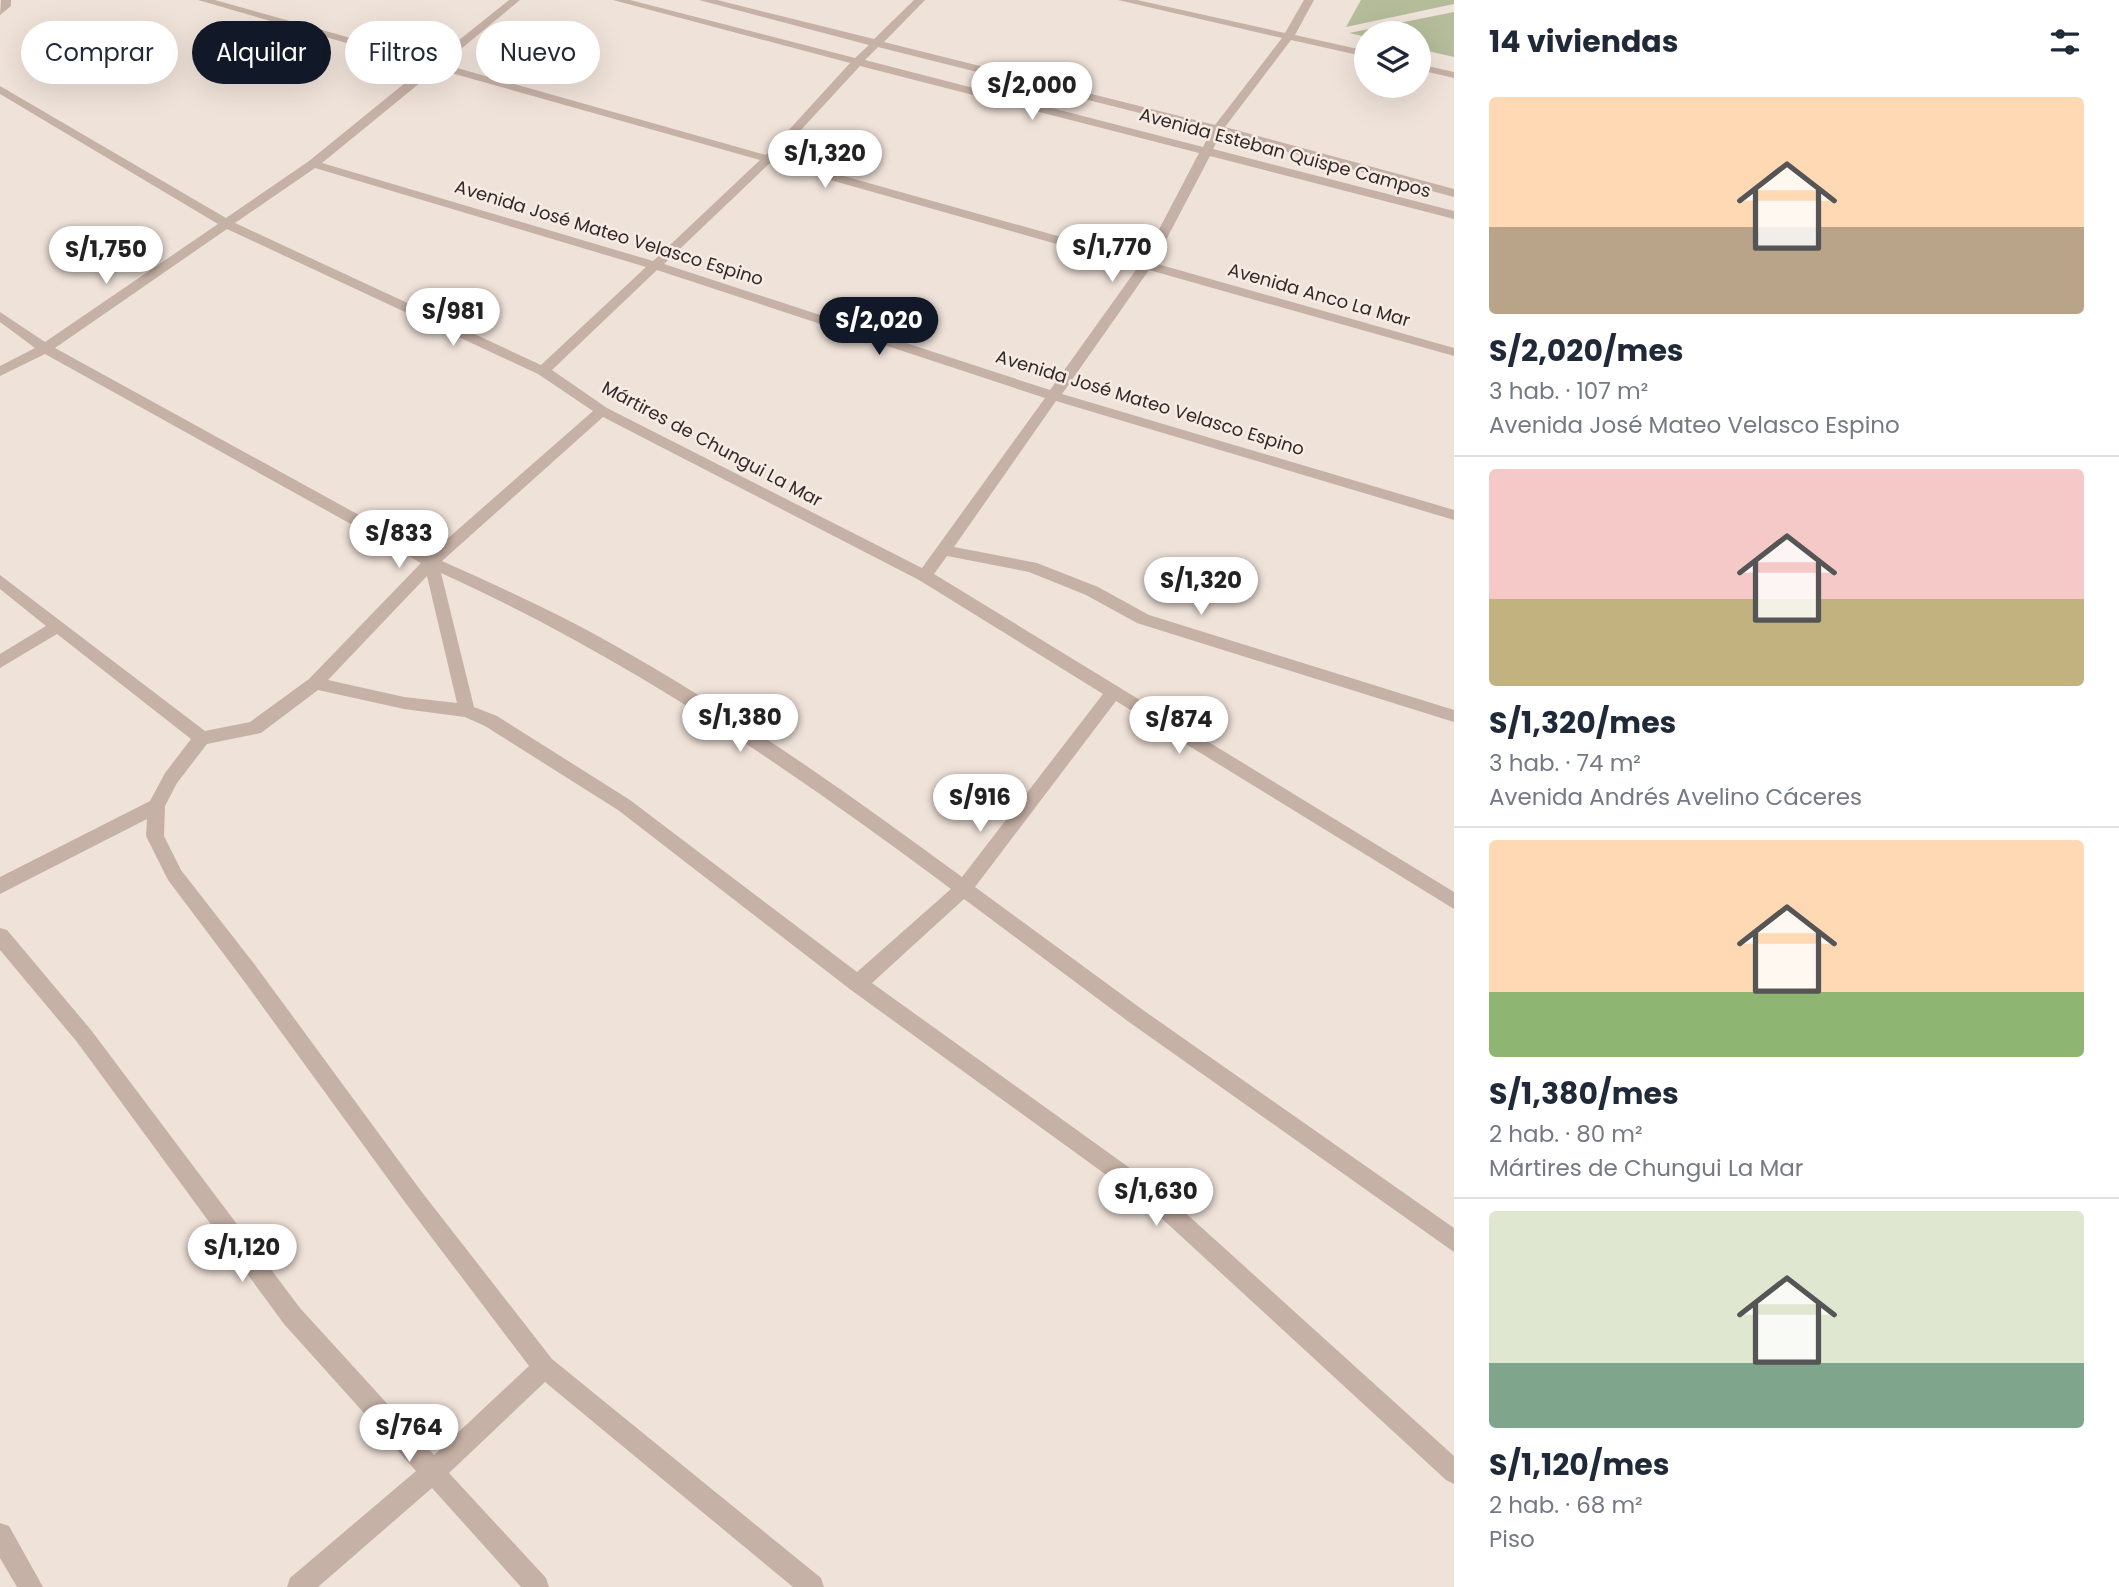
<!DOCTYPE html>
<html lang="es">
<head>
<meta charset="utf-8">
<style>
  body { margin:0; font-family:Poppins,sans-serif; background:#f2f2f3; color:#1f2937; height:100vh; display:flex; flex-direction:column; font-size:26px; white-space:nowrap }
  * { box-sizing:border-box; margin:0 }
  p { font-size:23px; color:#747a83 }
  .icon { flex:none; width:38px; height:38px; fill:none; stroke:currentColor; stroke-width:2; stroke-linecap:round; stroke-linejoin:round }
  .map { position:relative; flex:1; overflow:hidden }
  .sheet { display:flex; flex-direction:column; background:#fff; width:665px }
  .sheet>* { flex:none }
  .banner { position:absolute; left:21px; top:21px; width:665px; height:63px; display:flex; gap:14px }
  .controls { position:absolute; left:1354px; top:21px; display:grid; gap:14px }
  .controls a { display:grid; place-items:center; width:77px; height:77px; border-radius:50%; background:#fff; box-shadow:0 7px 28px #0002; font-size:35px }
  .price { position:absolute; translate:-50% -60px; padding:0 16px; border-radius:24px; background:#fff; color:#222; font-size:23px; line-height:46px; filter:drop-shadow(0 2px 4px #0008) }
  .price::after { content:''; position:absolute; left:50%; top:42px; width:21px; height:16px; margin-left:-10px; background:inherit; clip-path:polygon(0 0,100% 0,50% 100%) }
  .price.on { background:#111827; color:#fff }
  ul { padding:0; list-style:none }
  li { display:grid; align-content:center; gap:14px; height:371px; padding:0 35px }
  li+li { border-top:2px solid #e0e1e3 }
  li span { display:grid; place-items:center; height:217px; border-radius:7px; color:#555 }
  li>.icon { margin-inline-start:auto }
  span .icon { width:126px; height:126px; fill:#fffc; stroke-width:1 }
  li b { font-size:30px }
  h2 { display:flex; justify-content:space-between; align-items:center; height:84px; padding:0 35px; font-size:30px }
  .tag { padding:0 24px; border-radius:32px; background:#fff; box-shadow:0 7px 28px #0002; font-size:24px; line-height:63px }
  .tag.on { background:#111827; color:#fff }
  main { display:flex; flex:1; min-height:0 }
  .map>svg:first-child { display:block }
</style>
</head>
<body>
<main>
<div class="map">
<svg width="1454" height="1587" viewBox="0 0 1454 1587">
  <rect width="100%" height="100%" fill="#efe2d9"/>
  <!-- green -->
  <path fill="#b5bc9a" d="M1361,0h93v4l-108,23z
    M1454,12v45l-35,-8v-16h-52v4l-18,-4z"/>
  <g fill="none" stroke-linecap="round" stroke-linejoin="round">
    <!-- minor -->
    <path fill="#c6b1a6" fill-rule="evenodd" d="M1,0h10v6l-11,9z
      M198,0h17l218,61 76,-61h11l-77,64 323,91 84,-92 -237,-63h17l225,58 14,-13 -170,-45h18l157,39 40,-39h11l-41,42 331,83 67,-87 -164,-38h19l148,33 19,-33h10l-19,35 72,16v6l-76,-17 -66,87 229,62v8l-233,-63 -8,15 241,62v8l-244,-63 -56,107 300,85v8l-305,-86 -87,124 392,116v10l-398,-119 -102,146 83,16 61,24 51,28 305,95v12l-317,-99 -51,-28 -57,-23 -82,-16 -13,18 520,318v17l-338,-208 -141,186 168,123 311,218v24l-325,-230 -165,-123 -92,84 287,206 295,267v28l-8,-4 -301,-277 -294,-213 -233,-180 -133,-84 -20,-9 -61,-8 -86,-19 -57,43 -54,11 -30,39 -12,23 -1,30 17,34 74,95 166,226 131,168 269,219 3,9h-31l-248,-205 -96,91 97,105 3,9h-28l-89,-99 -114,99h-31l3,-9 126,-107 -132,-147 -207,-282 -77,-92v-22l7,2 84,100 209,278 134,147 95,-89 -122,-161 -166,-228 -73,-97 -22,-44 1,-17 -147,75v-17l150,-76 15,-28 26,-34 -134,-105 -57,34v-14l46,-28 -46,-37v-14l205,156 45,-9 59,-43 112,-116 -376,-209 -45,22v-10l35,-18 -35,-26v-10l45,30 173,-118 -218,-130v-8l226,132 83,-57 117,-95zM878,47l333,84 -8,16 -338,-87zM860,66l339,87 -56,107 -367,-103zM437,69l323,91 -107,101 -331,-98zM770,163l368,104 -88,123 -386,-126zM315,168l331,99 -105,98 -306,-142zM227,229l311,145 55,37 -163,143 -375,-206zM657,270l388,128 -123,170 -315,-160 -55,-38zM603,417l316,163 184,114 -141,183c-113,-83 -227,-164 -348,-232 -56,-32 -114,-58 -172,-84zM441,573c185,84 348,195 510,316l-94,83 -227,-172 -133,-84 -23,-9zM427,576l30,127 -53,-6 -76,-17z
      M1419,64l35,8v6l-35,-8z
      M0,1523l9,3 34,61h-26l-17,-29z"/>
  </g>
  <g text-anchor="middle" stroke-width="5" stroke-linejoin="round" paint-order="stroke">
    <!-- far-street labels -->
    <g font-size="18" fill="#332926" stroke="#f7ece5">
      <text transform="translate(1285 153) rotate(15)" y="6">Avenida Esteban Quispe Campos</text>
      <text transform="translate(609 233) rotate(17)" y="6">Avenida José Mateo Velasco Espino</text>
      <text transform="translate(1319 295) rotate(16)" y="6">Avenida Anco La Mar</text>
      <text transform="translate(1150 403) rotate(17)" y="6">Avenida José Mateo Velasco Espino</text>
      <text transform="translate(712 444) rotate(28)" y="6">Mártires de Chungui La Mar</text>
    </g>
  </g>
</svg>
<div class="controls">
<a><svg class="icon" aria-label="layers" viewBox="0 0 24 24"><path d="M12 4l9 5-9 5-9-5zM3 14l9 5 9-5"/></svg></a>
</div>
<b class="price" style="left:1032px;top:122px">S/2,000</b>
<b class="price" style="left:825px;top:190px">S/1,320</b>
<b class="price" style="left:1112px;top:284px">S/1,770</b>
<b class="price" style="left:106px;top:286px">S/1,750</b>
<b class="price" style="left:453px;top:348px">S/981</b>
<b class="price on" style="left:879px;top:357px">S/2,020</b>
<b class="price" style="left:399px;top:570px">S/833</b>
<b class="price" style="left:1201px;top:617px">S/1,320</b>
<b class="price" style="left:740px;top:754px">S/1,380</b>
<b class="price" style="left:1179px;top:756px">S/874</b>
<b class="price" style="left:980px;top:834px">S/916</b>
<b class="price" style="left:1156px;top:1228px">S/1,630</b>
<b class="price" style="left:242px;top:1284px">S/1,120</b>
<b class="price" style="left:409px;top:1464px">S/764</b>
<div class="banner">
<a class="tag">Comprar</a>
<a class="tag on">Alquilar</a>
<a class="tag">Filtros</a>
<a class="tag">Nuevo</a>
</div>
</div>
<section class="sheet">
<h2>14 viviendas<svg class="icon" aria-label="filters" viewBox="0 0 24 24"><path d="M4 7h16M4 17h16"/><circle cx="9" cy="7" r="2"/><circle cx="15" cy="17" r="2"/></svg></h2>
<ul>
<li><span style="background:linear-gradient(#ffd9b3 60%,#b9a48a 0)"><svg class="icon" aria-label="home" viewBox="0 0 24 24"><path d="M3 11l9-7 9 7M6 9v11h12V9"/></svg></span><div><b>S/2,020/mes</b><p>3 hab. · 107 m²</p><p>Avenida José Mateo Velasco Espino</p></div></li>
<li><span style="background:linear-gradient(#f6c9c9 60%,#c2b280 0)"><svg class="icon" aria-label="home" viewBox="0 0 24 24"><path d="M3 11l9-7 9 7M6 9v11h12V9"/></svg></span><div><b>S/1,320/mes</b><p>3 hab. · 74 m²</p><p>Avenida Andrés Avelino Cáceres</p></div></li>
<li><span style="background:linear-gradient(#ffd9b3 70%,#8fb573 0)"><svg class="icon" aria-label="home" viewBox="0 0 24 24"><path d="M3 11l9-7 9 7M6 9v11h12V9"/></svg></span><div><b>S/1,380/mes</b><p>2 hab. · 80 m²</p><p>Mártires de Chungui La Mar</p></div></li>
<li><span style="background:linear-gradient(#dfe7d0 70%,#7fa58c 0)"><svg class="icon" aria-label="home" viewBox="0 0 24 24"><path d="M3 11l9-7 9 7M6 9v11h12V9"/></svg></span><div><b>S/1,120/mes</b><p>2 hab. · 68 m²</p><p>Piso</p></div></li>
</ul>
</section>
</main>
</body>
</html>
